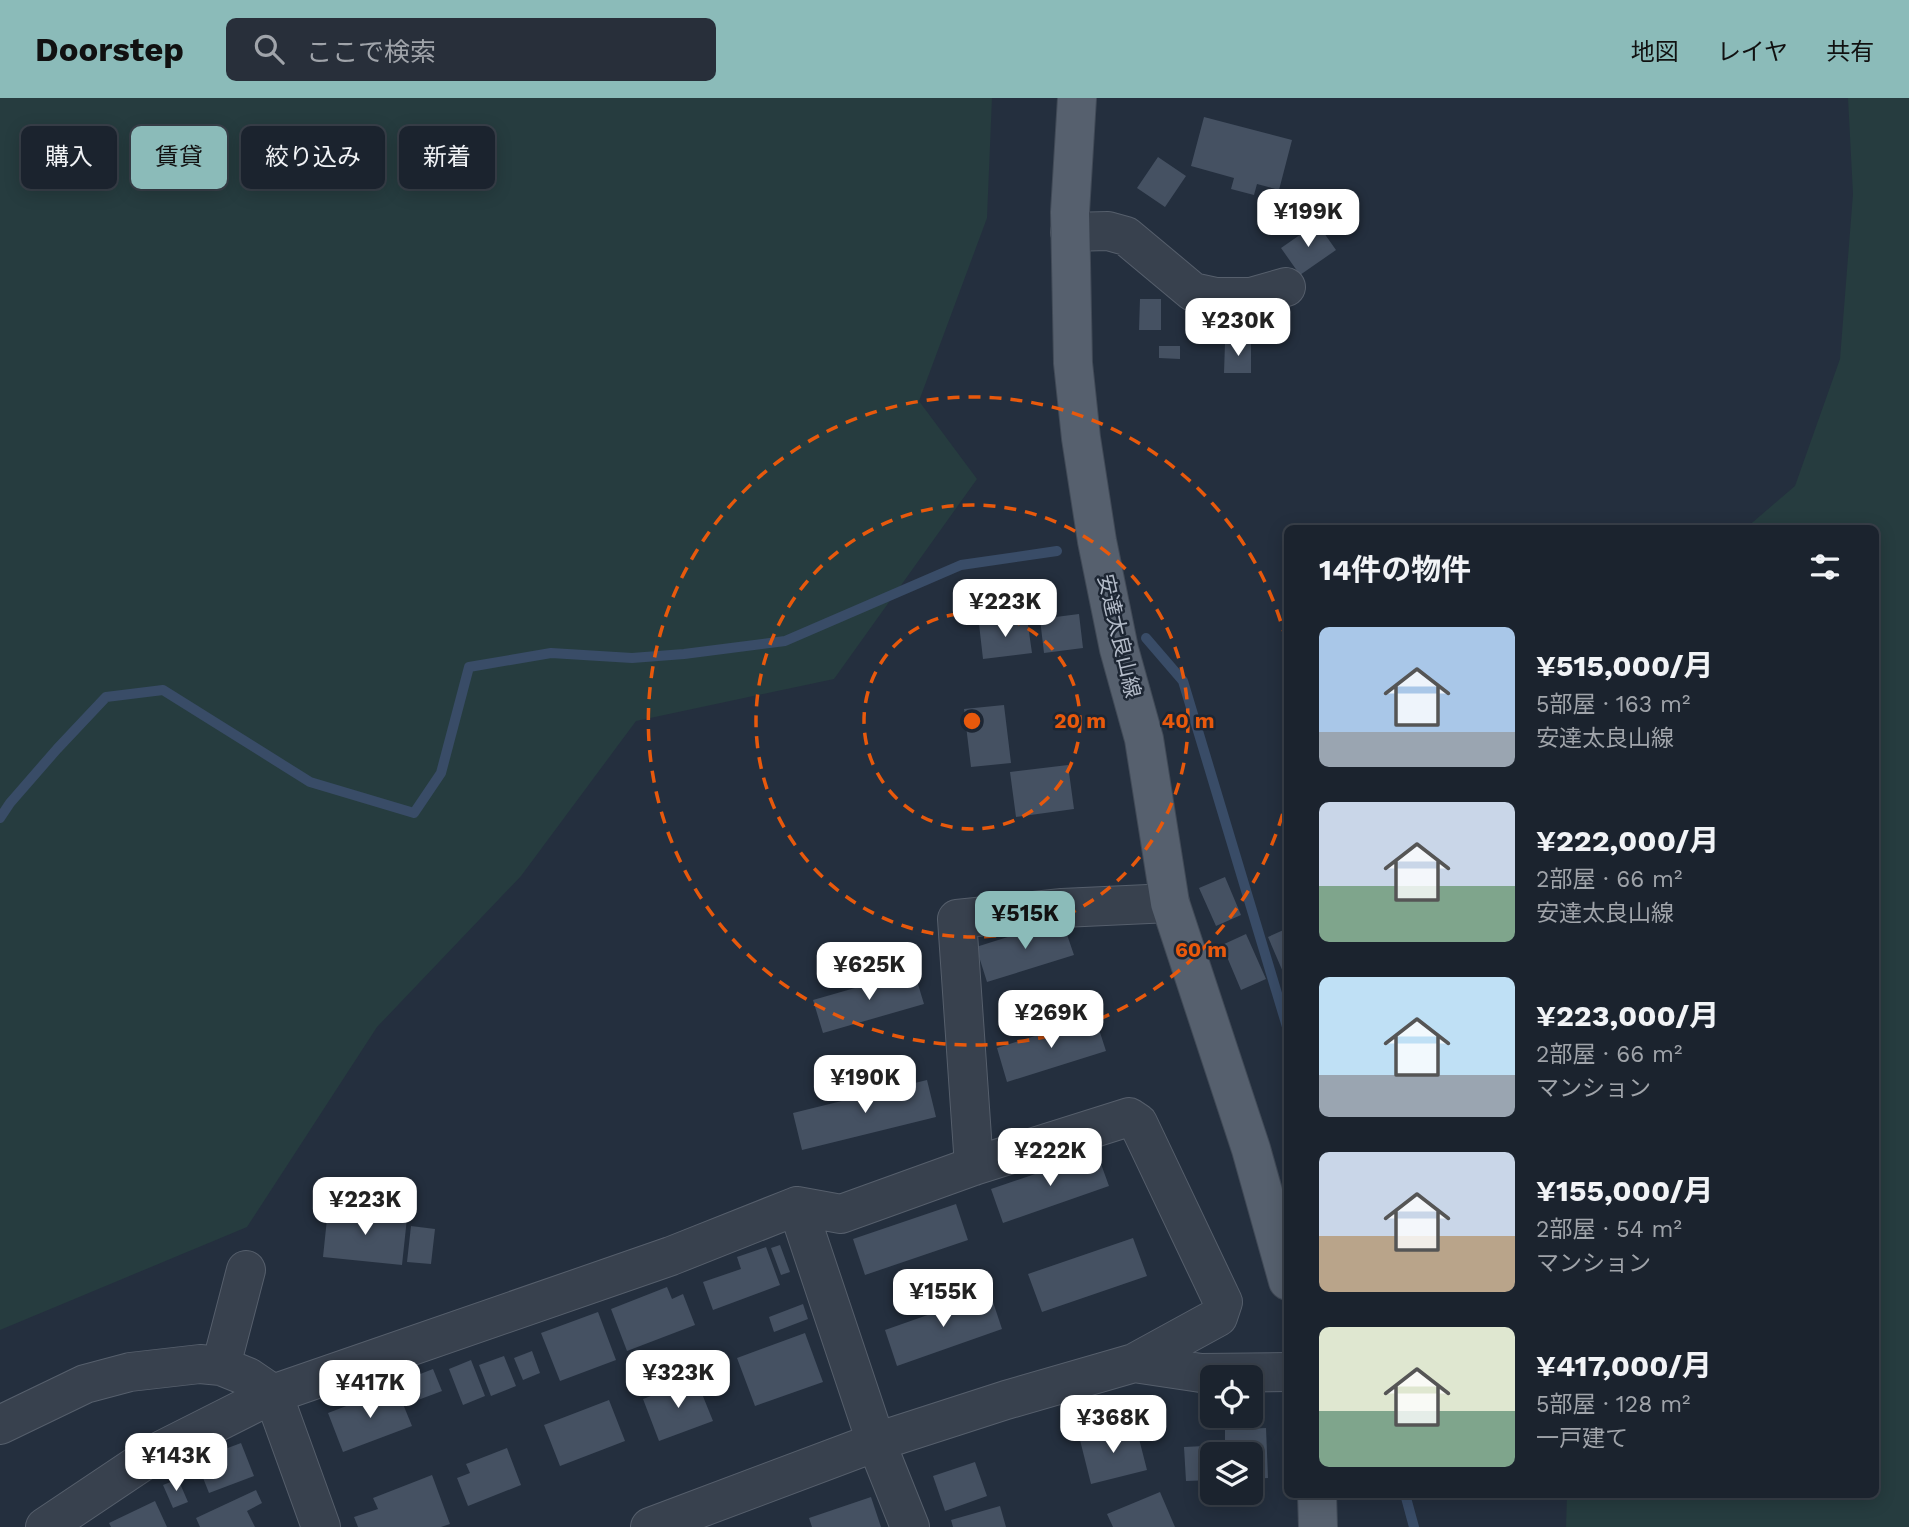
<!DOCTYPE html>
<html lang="ja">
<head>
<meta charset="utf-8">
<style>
  body { margin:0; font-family:"Work Sans","Noto Sans JP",sans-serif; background:#282f3a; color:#f1f3f6; height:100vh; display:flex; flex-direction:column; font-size:26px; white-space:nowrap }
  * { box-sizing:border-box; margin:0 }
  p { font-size:23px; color:#a0a4aa }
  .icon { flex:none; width:38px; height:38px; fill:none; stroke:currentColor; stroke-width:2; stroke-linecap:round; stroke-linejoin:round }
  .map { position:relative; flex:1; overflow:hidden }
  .drawer { position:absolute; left:1284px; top:427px; width:595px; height:973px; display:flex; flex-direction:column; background:#1b232e; border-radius:10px; box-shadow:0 4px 18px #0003,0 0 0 2px #39404a }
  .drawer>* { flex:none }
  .hud { position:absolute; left:21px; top:28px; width:665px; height:63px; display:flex; gap:14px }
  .fabs { position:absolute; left:1200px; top:1267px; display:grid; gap:14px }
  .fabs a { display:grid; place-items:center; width:63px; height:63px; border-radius:10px; background:#1b232e; box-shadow:0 4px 18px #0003,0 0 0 2px #39404a; font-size:35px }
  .price { position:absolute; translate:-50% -60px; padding:0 16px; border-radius:14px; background:#fff; color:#222; font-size:23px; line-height:46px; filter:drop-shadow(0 2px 4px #0008) }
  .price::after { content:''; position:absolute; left:50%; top:42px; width:21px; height:16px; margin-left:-10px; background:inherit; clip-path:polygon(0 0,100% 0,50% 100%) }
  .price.current { background:#8bbbb9; color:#111 }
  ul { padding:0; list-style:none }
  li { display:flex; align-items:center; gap:21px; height:175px; padding:0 35px }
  li span { display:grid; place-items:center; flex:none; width:196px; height:140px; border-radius:10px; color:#555 }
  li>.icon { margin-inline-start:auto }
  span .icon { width:84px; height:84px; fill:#fffc; stroke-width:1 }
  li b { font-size:30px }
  h2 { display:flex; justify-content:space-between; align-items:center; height:84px; padding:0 35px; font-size:30px }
  .tag { padding:0 24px; border-radius:10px; background:#1b232e; box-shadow:0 4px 18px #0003,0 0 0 2px #39404a; font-size:24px; line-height:63px }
  .tag.current { background:#8bbbb9; color:#111 }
  header { display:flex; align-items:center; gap:42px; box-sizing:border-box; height:98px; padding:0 35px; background:#8bbbb9; color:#111 }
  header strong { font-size:33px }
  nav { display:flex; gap:38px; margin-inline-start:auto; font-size:24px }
  .search { width:490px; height:63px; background:#282f3a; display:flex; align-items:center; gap:18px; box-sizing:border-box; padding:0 24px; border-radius:10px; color:#a0a4aa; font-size:26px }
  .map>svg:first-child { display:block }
</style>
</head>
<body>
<header>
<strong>Doorstep</strong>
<div class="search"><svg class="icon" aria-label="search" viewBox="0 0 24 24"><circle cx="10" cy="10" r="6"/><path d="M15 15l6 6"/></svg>ここで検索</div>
<nav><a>地図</a><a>レイヤ</a><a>共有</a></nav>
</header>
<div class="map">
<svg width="1909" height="1429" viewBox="0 0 1909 1429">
  <rect width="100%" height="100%" fill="#242f3e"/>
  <!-- green -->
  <path fill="#263c3f" d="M0,0h992l-5,120 -68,183 58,78 -143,200 -198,42 -115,155 -144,151 -130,200 -247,103z
    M1848,0h61v1429h-343l1,-32 309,-1v-966h-130l49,-42 45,-127 13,-165z"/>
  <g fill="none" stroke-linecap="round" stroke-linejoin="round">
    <!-- stream -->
    <path stroke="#394c67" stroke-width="10" d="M1146,540l37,43 105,349
      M0,720l10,-15 47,-54 49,-52 57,-7 147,92 104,31 27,-40 28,-106 82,-14 81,5 52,-4 101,-13 176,-76 96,-14
      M1405,1396l9,33"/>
  </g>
  <!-- building -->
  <path fill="#455162" d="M1204,19l88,23 -13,50 -22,-6 -3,11 -23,-6 3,-11 -43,-12z
    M1158,59l28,19 -21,31 -28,-19z
    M1317,125l19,27 -36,25 -19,-27z
    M1140,201h21v31h-22z
    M1225,245l26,1v29h-27z
    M1159,248h21v13l-21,-1z
    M1079,516l4,34 -39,5 -4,-34z
    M1027,520l5,35 -49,6 -4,-35z
    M1004,607l7,58 -40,4 -7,-58z
    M1068,667l6,44 -58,8 -6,-45z
    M1225,779l16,38 -25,11 -17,-38z
    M1062,822l12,35 -87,27 -11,-35z
    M1288,830v42l-5,2 -15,-35z
    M1246,836l20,45 -25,11 -19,-45z
    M914,873l10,33 -101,29 -10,-33z
    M1095,919l11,34 -99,31 -10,-34z
    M927,982l9,37 -134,33 -9,-37z
    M1097,1055l12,33 -106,37 -12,-34z
    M956,1106l12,36 -103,35 -12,-36z
    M328,1111l79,9 -5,47 -79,-8z
    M411,1128l24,3 -4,35 -24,-2z
    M1133,1140l14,38 -105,36 -14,-38z
    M780,1147l10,27 -9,3 -10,-27z
    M766,1149l14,38 -67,25 -10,-28 38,-13 -4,-12z
    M667,1189l5,12 11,-5 12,31 -68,26 -16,-42z
    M990,1195l12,36 -105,37 -12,-36z
    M803,1206l5,15 -34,13 -5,-15z
    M598,1214l18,48 -56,21 -19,-48z
    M805,1235l18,49 -68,24 -18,-48z
    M532,1253l8,22 -17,7 -9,-22z
    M504,1258l12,30 -25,10 -12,-31z
    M471,1262l14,36 -22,9 -14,-36z
    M433,1271l9,22 -24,9 -8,-22z
    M696,1281l17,42 -54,20 -16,-42z
    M396,1289l16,39 -69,26 -15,-39z
    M609,1302l16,41 -65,25 -16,-41z
    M1136,1329l11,43 -56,14 -11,-44z
    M1266,1330l2,50 -17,1v-25h-38v26l-27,1 -2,-34 41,-2v-15z
    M241,1345l13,33 -45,17 -13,-33z
    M507,1350l14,37 -53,21 -11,-28 13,-5 -4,-9z
    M975,1364l12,34 -42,15 -12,-35z
    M432,1377l18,49 -9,3h-83l-4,-10 24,-8 -5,-11z
    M178,1381l10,23 -15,6 -10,-23z
    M256,1392l6,13 -15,8 8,16h-55l-4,-9z
    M1160,1394l15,35h-62l-6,-13z
    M871,1399l10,30h-69l-3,-9z
    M155,1403l12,26h-56l-2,-4z
    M1000,1408l6,21h-53l-2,-7z"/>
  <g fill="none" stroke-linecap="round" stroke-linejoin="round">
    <!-- minor casing -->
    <g stroke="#565f6c" stroke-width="40">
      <path id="minor" d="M1070,134l38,-1 18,5 67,56 23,5h35l35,-10
        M974,1068l-17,-247 105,-11 108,-5
        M221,1268l25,-96
        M0,1327l85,-41 45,-12 70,-8 21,2 27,11 25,17 48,133
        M45,1429l109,-73 119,-60 398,-138 126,-50
        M650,1429l226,-85 130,-42 128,-37 67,10 87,-1
        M910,1429l-34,-85 -79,-236 44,8 133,-48 155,-49 9,6 85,179 -5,15 -84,46"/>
    </g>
    <!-- major casing -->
    <g stroke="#414a57" stroke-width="40">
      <path id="major" d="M1077,0l-7,114 3,151 8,75 16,103 22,108 25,90 26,164 81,246 37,132
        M1317,1396l1,33"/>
    </g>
    <!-- minor -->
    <use href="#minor" stroke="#38414e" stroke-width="38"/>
    <!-- major -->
    <use href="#major" stroke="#56606e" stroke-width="38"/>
  </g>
  <!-- distance rings -->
  <g fill="none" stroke="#e8590c" stroke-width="3.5" stroke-dasharray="12 9">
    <circle cx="972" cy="623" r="108"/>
    <circle cx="972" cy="623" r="216"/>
    <path d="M1288 696A324 324 0 1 1 1288 550"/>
  </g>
  <g text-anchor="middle" stroke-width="5" stroke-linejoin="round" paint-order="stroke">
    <!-- street labels -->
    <g font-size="21" fill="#b4bcc9" stroke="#1d2633">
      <text transform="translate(1119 538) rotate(77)" y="7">安達太良山線</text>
    </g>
  </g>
  <circle cx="972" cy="623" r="10" fill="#e8590c" stroke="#1d2633" stroke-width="3.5"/>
  <g font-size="21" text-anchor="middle" font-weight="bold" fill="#e8590c" stroke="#1d2633" stroke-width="5" stroke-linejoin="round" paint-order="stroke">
    <text x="1080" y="630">20 m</text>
    <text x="1188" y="630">40 m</text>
    <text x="1201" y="859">60 m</text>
  </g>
</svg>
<div class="fabs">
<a><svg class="icon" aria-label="locate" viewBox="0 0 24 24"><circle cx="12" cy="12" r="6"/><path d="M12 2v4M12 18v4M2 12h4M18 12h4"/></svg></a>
<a><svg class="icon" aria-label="layers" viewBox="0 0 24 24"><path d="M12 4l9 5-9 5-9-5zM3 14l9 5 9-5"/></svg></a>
</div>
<b class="price" style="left:1308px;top:151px">¥199K</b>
<b class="price" style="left:1238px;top:260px">¥230K</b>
<b class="price" style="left:1005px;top:541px">¥223K</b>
<b class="price current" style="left:1025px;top:853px">¥515K</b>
<b class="price" style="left:869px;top:904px">¥625K</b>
<b class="price" style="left:1051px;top:952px">¥269K</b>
<b class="price" style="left:865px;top:1017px">¥190K</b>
<b class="price" style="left:1050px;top:1090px">¥222K</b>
<b class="price" style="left:365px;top:1139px">¥223K</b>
<b class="price" style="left:943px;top:1231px">¥155K</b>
<b class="price" style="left:678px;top:1312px">¥323K</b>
<b class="price" style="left:370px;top:1322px">¥417K</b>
<b class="price" style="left:1113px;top:1357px">¥368K</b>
<b class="price" style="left:176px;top:1395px">¥143K</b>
<div class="hud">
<a class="tag">購入</a>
<a class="tag current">賃貸</a>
<a class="tag">絞り込み</a>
<a class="tag">新着</a>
</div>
<section class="drawer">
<h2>14件の物件<svg class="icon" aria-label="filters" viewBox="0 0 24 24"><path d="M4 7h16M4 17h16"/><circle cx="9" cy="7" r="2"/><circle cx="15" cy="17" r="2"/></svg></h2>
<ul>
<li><span style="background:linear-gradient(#a9c7e8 75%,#9aa5b1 0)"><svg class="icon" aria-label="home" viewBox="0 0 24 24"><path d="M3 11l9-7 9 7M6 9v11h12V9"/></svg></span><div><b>¥515,000/月</b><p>5部屋 · 163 m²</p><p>安達太良山線</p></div></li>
<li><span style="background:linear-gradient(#c9d6e8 60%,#7fa58c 0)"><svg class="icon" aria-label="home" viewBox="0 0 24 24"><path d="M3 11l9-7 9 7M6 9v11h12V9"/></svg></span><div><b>¥222,000/月</b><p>2部屋 · 66 m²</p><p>安達太良山線</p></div></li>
<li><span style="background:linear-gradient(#bfe0f5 70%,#9aa5b1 0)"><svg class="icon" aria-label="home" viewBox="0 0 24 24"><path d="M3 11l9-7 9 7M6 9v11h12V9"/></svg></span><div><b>¥223,000/月</b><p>2部屋 · 66 m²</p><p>マンション</p></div></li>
<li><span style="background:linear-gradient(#c9d6e8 60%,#b9a48a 0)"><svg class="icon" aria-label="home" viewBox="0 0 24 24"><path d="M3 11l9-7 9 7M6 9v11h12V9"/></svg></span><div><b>¥155,000/月</b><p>2部屋 · 54 m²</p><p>マンション</p></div></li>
<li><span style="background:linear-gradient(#dfe7d0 60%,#7fa58c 0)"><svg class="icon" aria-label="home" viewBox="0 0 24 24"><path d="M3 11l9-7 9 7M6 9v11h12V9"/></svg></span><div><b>¥417,000/月</b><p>5部屋 · 128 m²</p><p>一戸建て</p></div></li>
</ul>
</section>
</div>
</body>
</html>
